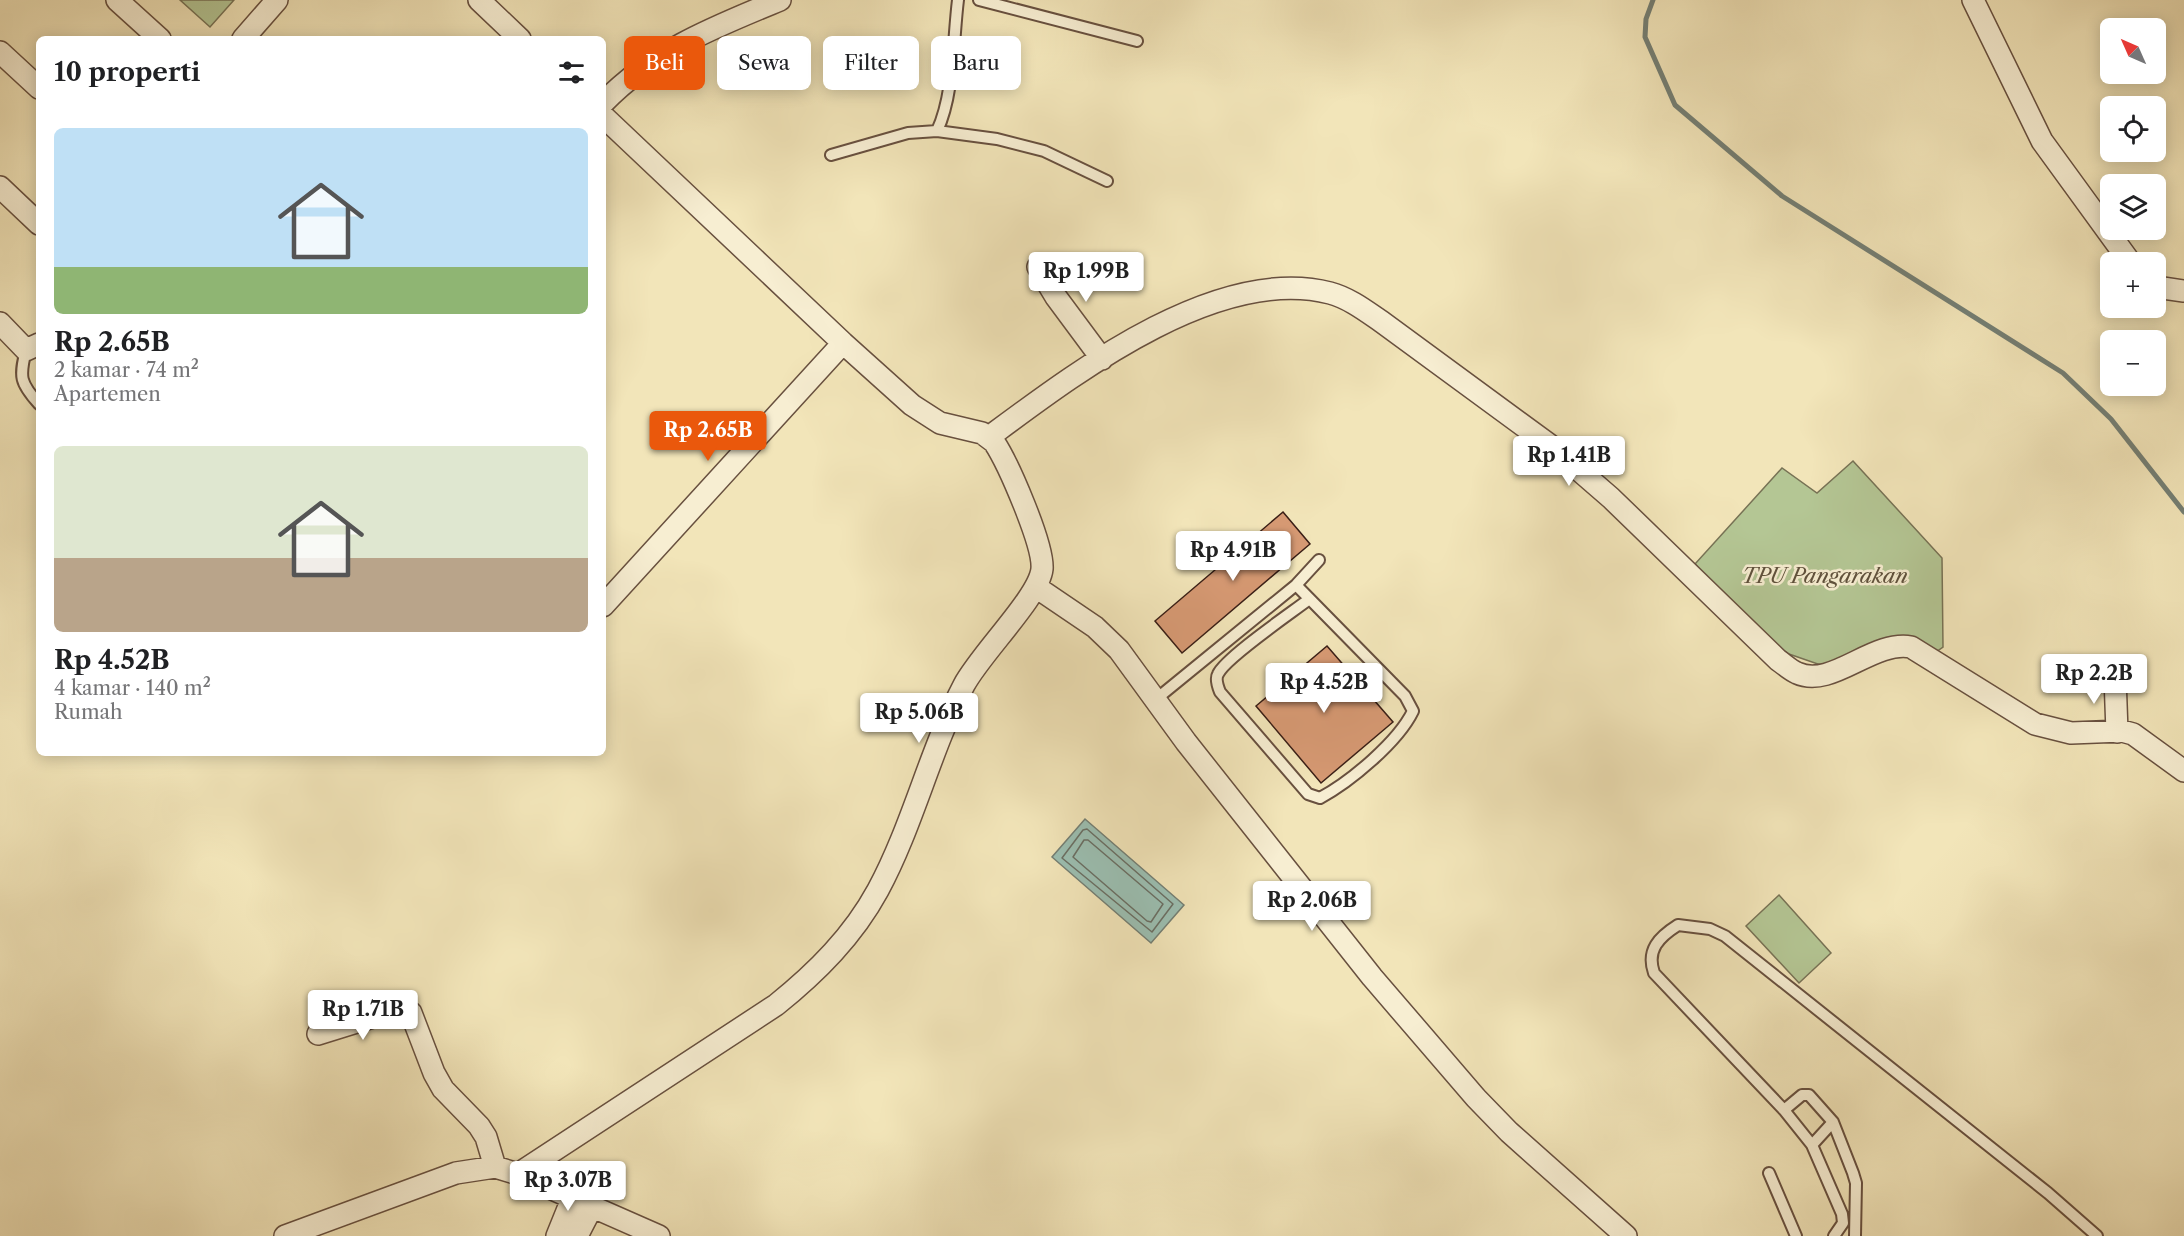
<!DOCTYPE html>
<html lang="id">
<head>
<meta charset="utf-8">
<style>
  body { margin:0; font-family:"Libre Caslon Text",serif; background:#f2f2f2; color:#202124; height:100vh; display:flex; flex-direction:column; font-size:22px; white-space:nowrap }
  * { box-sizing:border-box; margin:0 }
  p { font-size:20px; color:#757577 }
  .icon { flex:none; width:33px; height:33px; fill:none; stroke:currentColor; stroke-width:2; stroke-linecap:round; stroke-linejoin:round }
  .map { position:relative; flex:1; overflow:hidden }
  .drawer { position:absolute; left:36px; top:36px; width:570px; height:720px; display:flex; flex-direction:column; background:#fff; border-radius:9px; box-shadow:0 3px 15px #0003 }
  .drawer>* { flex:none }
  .guide { position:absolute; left:624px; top:36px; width:570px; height:54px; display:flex; gap:12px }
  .needle { width:39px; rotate:315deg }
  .controls { position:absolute; left:2100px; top:18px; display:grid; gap:12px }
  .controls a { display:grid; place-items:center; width:66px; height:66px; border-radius:9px; background:#fff; box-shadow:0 3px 15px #0003; font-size:30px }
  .price { position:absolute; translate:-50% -51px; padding:0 14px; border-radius:6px; background:#fff; color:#222; font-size:20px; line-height:39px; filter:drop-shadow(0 2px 3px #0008) }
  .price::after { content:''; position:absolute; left:50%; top:36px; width:18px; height:14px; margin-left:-9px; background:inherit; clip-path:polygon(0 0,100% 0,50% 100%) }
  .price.on { background:#ea580c; color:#fff }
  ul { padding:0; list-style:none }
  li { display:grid; align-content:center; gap:12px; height:318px; padding:0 18px }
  li span { display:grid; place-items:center; height:186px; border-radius:9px; color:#555 }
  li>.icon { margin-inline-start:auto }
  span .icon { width:108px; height:108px; fill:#fffc; stroke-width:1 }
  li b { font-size:26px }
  h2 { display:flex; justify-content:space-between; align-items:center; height:72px; padding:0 18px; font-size:26px }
  .tag { padding:0 21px; border-radius:9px; background:#fff; box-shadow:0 3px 15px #0003; font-size:21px; line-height:54px }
  .tag.on { background:#ea580c; color:#fff }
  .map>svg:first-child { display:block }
</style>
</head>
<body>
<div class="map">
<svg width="2184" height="1236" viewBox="0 0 2184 1236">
  <rect width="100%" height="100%" fill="#f2e5b9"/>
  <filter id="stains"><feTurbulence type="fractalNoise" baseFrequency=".00333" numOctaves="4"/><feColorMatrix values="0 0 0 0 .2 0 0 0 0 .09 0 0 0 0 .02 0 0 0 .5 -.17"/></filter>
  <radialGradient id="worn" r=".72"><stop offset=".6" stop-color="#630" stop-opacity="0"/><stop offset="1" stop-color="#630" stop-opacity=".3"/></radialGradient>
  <!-- green -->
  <path fill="#b4c694" stroke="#777255" stroke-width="1.5" d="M180,0h54l-24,27z
    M1853,461l89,97 1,89 -7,5 -32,-7 -69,25 -46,-16 -51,-36 -43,-54 87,-96 35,25z
    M1779,895l52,58 -32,30 -53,-57z"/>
  <!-- water -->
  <path fill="#9bbfb2" stroke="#747f74" stroke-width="1.5" d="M1085,819l99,86 -33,38 -99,-86z"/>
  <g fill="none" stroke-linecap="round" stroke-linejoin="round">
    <!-- shore -->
    <path stroke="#6a6f64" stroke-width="1.5" d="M1087,829l86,75 -21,28 -90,-74 21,-28z
      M1084,840h4l75,64 -12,18 -4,-1 -74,-64z"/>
    <!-- stream -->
    <path stroke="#747f74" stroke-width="5" d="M1653,0l-7,19 -1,18 30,68 107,91 281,177 48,46 73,93"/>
  </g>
  <!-- building -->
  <path fill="#d69973" stroke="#3a1f16" stroke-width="1.5" d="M1283,512l27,32 -128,109 -27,-32z
    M1327,646l66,76 -72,61 -65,-77z"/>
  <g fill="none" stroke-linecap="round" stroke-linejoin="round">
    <!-- service casing -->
    <g stroke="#68503f" stroke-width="14">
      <path id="service" d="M979,0l158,41
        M937,131l60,8 47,12 63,30
        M831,155l77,-22 29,-2c17,-36 16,-91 21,-131
        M26,350c-7,27 -6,33 13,54
        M1296,585l109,111 8,15c-15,31 -63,71 -93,87l-12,-4 -88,-102c-2,-5 -5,-13 -2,-18 7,-16 73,-61 90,-74
        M1155,700l141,-115 23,-25
        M1784,1110l18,-15h7l24,27 20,51 3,10 -1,53
        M1812,1145l21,-23
        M1769,1173l27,63
        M1834,1236l9,-13 -1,-9 -30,-69 -28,-35 -130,-137c-8,-23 5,-36 24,-48l32,4 15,7 323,257 49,43"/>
    </g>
    <!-- minor casing -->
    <g stroke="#68503f" stroke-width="24">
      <path id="minor" d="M117,0l43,39
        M479,0l41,39
        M1973,0l69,141 88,121
        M243,39l34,-39
        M0,52l39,36
        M603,103c52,-53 109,-75 177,-103
        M0,187l39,37
        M1038,267l18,30 46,62
        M2156,287l28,4
        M0,323l26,27 13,-6
        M989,437c85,-63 228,-173 341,-144 19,5 36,18 52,29l169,124 60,52 167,162c6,4 12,10 19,13 35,16 75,-33 114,-26l124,77 36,9 51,-2 11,3 51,37
        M1036,587l59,40 24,23 67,92 186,235 104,121 33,34 117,104
        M603,606l240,-263
        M2115,677l2,55
        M318,1034l74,-23 19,2 23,60 9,16 36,37 7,11 9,30
        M518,1174l141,62
        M285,1236l171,-63 39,-6 23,7 258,-169c41,-33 77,-69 102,-115 35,-65 52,-140 86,-205 17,-32 75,-88 78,-116 2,-24 -34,-106 -48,-127l-12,-9 -42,-10 -28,-18 -69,-62 -240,-227
        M557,1236l15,-37
        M577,1236l15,-29"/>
    </g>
    <!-- service -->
    <use href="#service" stroke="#f7eed2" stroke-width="10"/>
    <!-- minor -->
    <use href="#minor" stroke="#f7eed2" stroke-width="21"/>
  </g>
  <g text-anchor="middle" stroke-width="5" stroke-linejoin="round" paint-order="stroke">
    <!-- park labels -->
    <g font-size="21" font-style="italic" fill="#5f513c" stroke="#f7eed2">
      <text x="1825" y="583">TPU Pangarakan</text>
    </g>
  </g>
  <rect width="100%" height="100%" filter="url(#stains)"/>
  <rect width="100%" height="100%" fill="url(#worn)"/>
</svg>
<div class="controls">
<a><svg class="needle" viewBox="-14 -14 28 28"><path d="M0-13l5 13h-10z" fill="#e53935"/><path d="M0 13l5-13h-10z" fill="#757577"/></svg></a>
<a><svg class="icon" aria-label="locate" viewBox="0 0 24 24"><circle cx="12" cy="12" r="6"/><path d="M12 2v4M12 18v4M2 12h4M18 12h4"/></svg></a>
<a><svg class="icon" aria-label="layers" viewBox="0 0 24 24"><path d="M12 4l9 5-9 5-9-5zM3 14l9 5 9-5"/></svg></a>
<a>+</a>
<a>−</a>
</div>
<b class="price" style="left:1086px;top:303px">Rp 1.99B</b>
<b class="price on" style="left:708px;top:462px">Rp 2.65B</b>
<b class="price" style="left:1569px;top:487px">Rp 1.41B</b>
<b class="price" style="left:1233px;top:582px">Rp 4.91B</b>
<b class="price" style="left:2094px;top:705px">Rp 2.2B</b>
<b class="price" style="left:1324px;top:714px">Rp 4.52B</b>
<b class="price" style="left:919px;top:744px">Rp 5.06B</b>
<b class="price" style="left:1312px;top:932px">Rp 2.06B</b>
<b class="price" style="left:363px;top:1041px">Rp 1.71B</b>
<b class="price" style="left:568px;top:1212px">Rp 3.07B</b>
<div class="guide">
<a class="tag on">Beli</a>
<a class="tag">Sewa</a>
<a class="tag">Filter</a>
<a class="tag">Baru</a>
</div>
<section class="drawer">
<h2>10 properti<svg class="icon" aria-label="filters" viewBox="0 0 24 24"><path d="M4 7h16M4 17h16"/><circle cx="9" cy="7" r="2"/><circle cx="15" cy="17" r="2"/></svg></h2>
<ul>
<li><span style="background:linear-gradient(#bfe0f5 75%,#8fb573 0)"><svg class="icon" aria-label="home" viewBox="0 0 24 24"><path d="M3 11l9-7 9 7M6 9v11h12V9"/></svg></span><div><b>Rp 2.65B</b><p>2 kamar · 74 m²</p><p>Apartemen</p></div></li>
<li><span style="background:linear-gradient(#dfe7d0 60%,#b9a48a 0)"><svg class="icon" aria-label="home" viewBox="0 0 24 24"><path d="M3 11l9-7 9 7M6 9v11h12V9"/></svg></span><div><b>Rp 4.52B</b><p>4 kamar · 140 m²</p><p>Rumah</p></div></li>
</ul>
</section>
</div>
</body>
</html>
